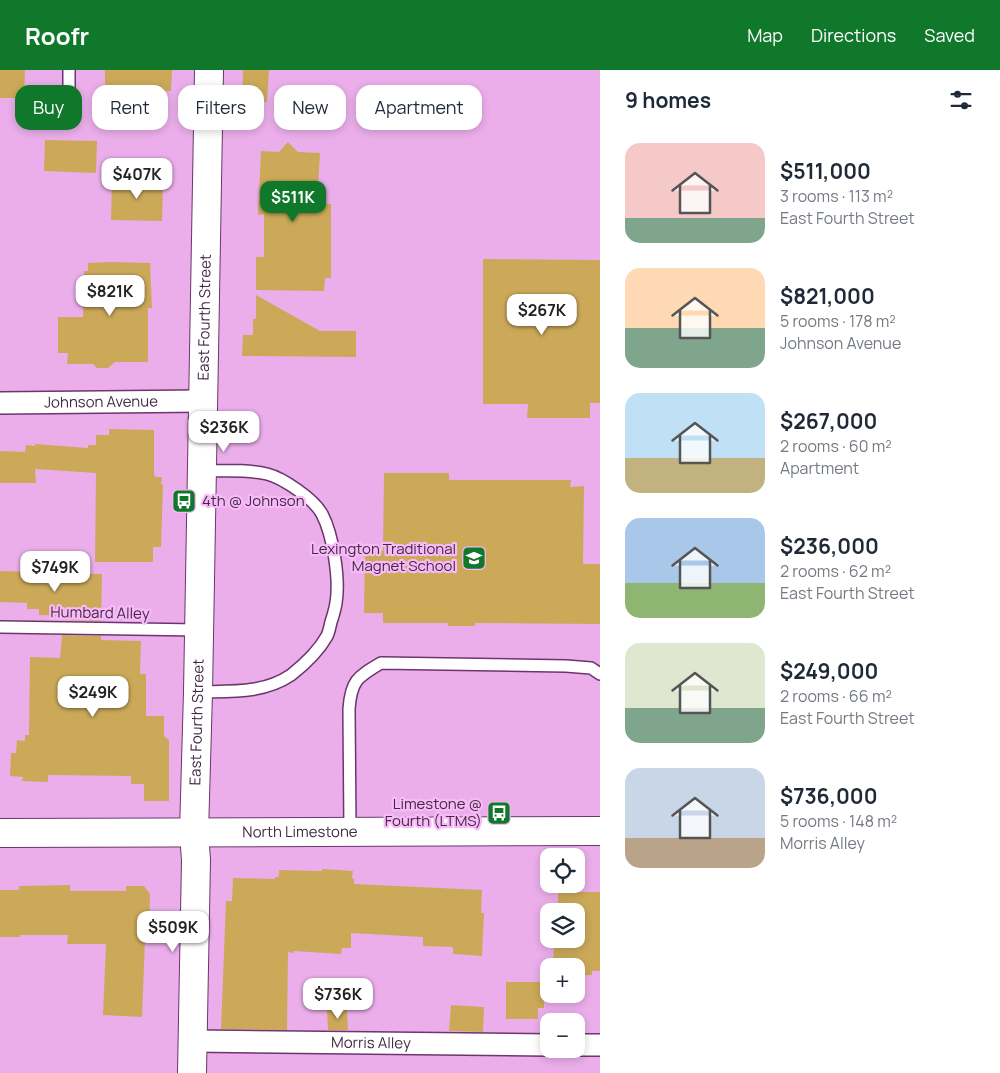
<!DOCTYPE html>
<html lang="en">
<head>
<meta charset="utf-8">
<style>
  body { margin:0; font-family:Manrope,sans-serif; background:#f6f6f7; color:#1f2937; height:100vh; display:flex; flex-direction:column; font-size:19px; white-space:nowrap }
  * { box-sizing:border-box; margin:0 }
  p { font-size:16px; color:#747a83 }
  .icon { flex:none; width:28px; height:28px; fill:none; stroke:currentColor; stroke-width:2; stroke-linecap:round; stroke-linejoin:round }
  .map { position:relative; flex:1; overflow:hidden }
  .drawer { display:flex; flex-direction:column; background:#fff; width:400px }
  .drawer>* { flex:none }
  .banner { position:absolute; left:15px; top:15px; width:475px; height:45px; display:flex; gap:10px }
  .tools { position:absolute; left:540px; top:778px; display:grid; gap:10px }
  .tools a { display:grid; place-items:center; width:45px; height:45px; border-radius:10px; background:#fff; box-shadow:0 2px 8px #0003; font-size:25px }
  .price { position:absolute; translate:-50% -42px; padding:0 11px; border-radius:10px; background:#fff; color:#222; font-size:16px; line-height:32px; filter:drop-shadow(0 1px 2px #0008) }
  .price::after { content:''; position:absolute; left:50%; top:30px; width:15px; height:11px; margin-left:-8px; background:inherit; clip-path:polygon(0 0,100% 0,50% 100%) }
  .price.on { background:#10782b; color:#fff }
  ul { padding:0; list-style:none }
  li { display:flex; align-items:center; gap:15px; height:125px; padding:0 25px }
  li span { display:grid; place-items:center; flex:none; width:140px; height:100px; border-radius:15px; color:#555 }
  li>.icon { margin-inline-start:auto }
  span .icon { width:60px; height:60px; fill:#fffc; stroke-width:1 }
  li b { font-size:21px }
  h2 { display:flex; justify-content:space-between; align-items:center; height:60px; padding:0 25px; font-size:21px }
  .chip { padding:0 18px; border-radius:15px; background:#fff; box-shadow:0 2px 8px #0003; font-size:18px; line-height:45px }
  .chip.on { background:#10782b; color:#fff }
  header { display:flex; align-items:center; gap:30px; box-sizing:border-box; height:70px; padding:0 25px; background:#10782b; color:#fff }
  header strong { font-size:24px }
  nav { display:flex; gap:28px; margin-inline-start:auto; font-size:18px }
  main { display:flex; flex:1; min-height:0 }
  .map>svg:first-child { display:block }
</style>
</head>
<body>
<header>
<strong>Roofr</strong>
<nav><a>Map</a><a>Directions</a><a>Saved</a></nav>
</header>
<main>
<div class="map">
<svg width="600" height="1003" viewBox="0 0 600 1003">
  <rect width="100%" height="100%" fill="#ebaeeb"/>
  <!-- building -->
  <path fill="#cba959" d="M0,0h25l-1,28h-24z
    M105,0h67l-1,21h-10l-1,12 -43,-2v-9h-12z
    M243,0h26l-2,32h-25z
    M45,70l52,1 -1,32 -52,-2z
    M288,72l10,10 22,1 -3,51h14v74h-6l-1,13 -68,-1v-33h8v-43l-6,1 3,-64 18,1z
    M112,110l51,1 -1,40 -51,-1z
    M483,189l117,1v143h-10v15h-63l1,-14h-45z
    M111,192l39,1 2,45h-4v54h-33l-7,6h-11l-4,-4h-26l1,-11h-10v-36h25l1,-46h4v-8z
    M256,225l64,36h36v26l-114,-1 1,-21h10v-16h3z
    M109,359l45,1v43l1,4h7l-1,7 2,1 -2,62h-8v15h-58l1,-89 -61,-4 1,14h-36v-32l25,1 1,-7 9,1v-2l53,4v-3h8v-10h13z
    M384,403h65v7h122l-1,7 14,-1 -1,78h17v60l-125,-1v3h-27v-3h-65v-10h-19l1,-62h18z
    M0,501l102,3 -1,47 -38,-1v-4l-24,-1v-6h-12v-6l-27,-1z
    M62,565l39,1v4l40,1 -1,33h6v42h18v20l5,4v61h-25v-17h-13v-8l-83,-1v7l-26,-1 1,-4 -13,-1 1,-23h5l1,-13 8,1v-6h4l1,-78 30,1z
    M322,799l31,2 -1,7 2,1v5l128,6 -1,23h3l-2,43 -29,-2v-7l-30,-1v-9l-72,-4v15h-9l-1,6 -47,-3v2l-6,-1 -1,78 -66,-1 5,-128h6l1,-23 42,1v-2h4v-7l43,1z
    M70,815v6h56v-5h18l6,8 -1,45h-4l-3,78 -39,-2 3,-71h-39l1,-9h-48v2h-20v-47h19v-4z
    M558,822h42v79h-8v4h-16v-9h-23l1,-24 4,1v-4h18v-28h-18z
    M506,912h38v26h-6v11h-32z
    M451,935l33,2 -1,25 -34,-1z
    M327,940h20l1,20h-20z"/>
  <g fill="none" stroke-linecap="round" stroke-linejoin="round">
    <!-- service casing -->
    <g stroke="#6b366c" stroke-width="14">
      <path id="service" d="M69,0v43
        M0,557l199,3
        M198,622c32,-1 65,2 93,-17 14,-11 27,-23 36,-39 2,-4 3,-10 4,-14 2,-6 4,-13 5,-19 4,-24 -3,-68 -14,-89 -8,-15 -39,-36 -55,-40 -21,-5 -44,-3 -65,-3
        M350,761l-1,-122c2,-28 8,-32 32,-46l185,3 25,2 9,6"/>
    </g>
    <!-- minor casing -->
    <g stroke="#6b366c" stroke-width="24">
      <g id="minor">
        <path id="s1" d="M0,333l203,-2"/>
        <path id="s2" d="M193,971l356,4"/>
        <path d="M576,975h24"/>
      </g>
    </g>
    <!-- tertiary casing -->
    <g stroke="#6b366c" stroke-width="30">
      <g id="tertiary">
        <path id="s3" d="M0,763l600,-2"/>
        <path id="s4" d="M192,1003l4,-213 -2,-27 4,-141 11,-622"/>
      </g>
    </g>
    <!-- service -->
    <use href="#service" stroke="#fff" stroke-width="11"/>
    <!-- minor -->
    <use href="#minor" stroke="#fff" stroke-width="21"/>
    <!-- tertiary -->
    <use href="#tertiary" stroke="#fff" stroke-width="28"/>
  </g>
  <!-- icons -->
  <defs>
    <g id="bus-square" transform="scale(1.25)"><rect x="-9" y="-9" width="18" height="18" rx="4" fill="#10782b" stroke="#f8baf8"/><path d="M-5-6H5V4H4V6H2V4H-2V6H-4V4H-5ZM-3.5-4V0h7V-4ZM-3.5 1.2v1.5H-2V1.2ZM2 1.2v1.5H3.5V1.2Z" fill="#fff"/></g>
    <g id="school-square" transform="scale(1.25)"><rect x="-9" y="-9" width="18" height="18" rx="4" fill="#10782b" stroke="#f8baf8"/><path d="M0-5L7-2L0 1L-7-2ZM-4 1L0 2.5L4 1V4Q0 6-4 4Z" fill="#fff"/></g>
  </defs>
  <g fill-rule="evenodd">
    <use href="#bus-square" x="184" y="431"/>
    <use href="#school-square" x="474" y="488"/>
    <use href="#bus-square" x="499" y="743"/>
  </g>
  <g text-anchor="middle" stroke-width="4.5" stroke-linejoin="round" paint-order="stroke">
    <!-- street labels -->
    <g font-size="15" fill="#422a42" stroke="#f8baf8">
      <text dy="5" stroke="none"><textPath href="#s4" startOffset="756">East Fourth Street</textPath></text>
      <text dy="5" stroke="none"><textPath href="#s1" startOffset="101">Johnson Avenue</textPath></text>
      <text transform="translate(100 543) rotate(1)" y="5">Humbard Alley</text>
      <text dy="5" stroke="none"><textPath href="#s4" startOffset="351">East Fourth Street</textPath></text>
      <text dy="5" stroke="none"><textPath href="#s3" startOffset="300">North Limestone</textPath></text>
      <text dy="5" stroke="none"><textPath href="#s2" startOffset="178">Morris Alley</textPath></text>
    </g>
    <!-- poi labels -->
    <g font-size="15" fill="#422a42" stroke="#f8baf8" text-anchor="end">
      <text x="202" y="436" text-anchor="start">4th @ Johnson</text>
      <text x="456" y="484">Lexington Traditional<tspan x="456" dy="17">Magnet School</tspan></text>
      <text x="482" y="739">Limestone @<tspan x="482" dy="17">Fourth (LTMS)</tspan></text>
    </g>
  </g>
</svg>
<div class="tools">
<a><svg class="icon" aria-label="locate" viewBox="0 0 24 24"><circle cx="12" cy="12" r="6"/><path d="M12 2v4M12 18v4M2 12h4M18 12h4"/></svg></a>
<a><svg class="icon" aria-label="layers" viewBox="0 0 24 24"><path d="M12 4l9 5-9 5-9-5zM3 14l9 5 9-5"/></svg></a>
<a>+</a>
<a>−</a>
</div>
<b class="price" style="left:137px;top:130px">$407K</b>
<b class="price on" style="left:293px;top:153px">$511K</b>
<b class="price" style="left:110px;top:247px">$821K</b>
<b class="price" style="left:542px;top:266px">$267K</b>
<b class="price" style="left:224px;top:383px">$236K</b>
<b class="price" style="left:55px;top:523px">$749K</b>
<b class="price" style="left:93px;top:648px">$249K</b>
<b class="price" style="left:173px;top:883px">$509K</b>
<b class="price" style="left:338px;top:950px">$736K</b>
<div class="banner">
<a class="chip on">Buy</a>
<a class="chip">Rent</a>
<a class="chip">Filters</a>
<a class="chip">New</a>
<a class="chip">Apartment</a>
</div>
</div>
<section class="drawer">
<h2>9 homes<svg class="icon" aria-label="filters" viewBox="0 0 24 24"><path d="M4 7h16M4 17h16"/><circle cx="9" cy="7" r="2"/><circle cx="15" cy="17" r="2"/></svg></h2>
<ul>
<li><span style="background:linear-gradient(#f6c9c9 75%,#7fa58c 0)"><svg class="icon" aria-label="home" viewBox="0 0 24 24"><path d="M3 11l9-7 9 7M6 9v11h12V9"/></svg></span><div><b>$511,000</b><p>3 rooms · 113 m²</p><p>East Fourth Street</p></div></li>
<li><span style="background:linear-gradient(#ffd9b3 60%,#7fa58c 0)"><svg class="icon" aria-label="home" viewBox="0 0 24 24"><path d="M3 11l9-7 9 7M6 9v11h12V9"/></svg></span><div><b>$821,000</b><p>5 rooms · 178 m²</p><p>Johnson Avenue</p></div></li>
<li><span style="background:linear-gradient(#bfe0f5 65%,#c2b280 0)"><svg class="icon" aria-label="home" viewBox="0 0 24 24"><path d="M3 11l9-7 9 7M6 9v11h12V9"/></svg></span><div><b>$267,000</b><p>2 rooms · 60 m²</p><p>Apartment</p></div></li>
<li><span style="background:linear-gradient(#a9c7e8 65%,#8fb573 0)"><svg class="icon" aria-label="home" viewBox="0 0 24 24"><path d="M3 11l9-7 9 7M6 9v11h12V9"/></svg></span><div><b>$236,000</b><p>2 rooms · 62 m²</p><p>East Fourth Street</p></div></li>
<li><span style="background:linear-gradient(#dfe7d0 65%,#7fa58c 0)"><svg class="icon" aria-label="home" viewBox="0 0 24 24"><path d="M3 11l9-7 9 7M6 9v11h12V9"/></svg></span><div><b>$249,000</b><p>2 rooms · 66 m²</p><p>East Fourth Street</p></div></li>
<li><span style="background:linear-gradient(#c9d6e8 70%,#b9a48a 0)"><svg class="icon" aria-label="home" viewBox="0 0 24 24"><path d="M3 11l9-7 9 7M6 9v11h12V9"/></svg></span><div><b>$736,000</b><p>5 rooms · 148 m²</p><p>Morris Alley</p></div></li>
</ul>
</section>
</main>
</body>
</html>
